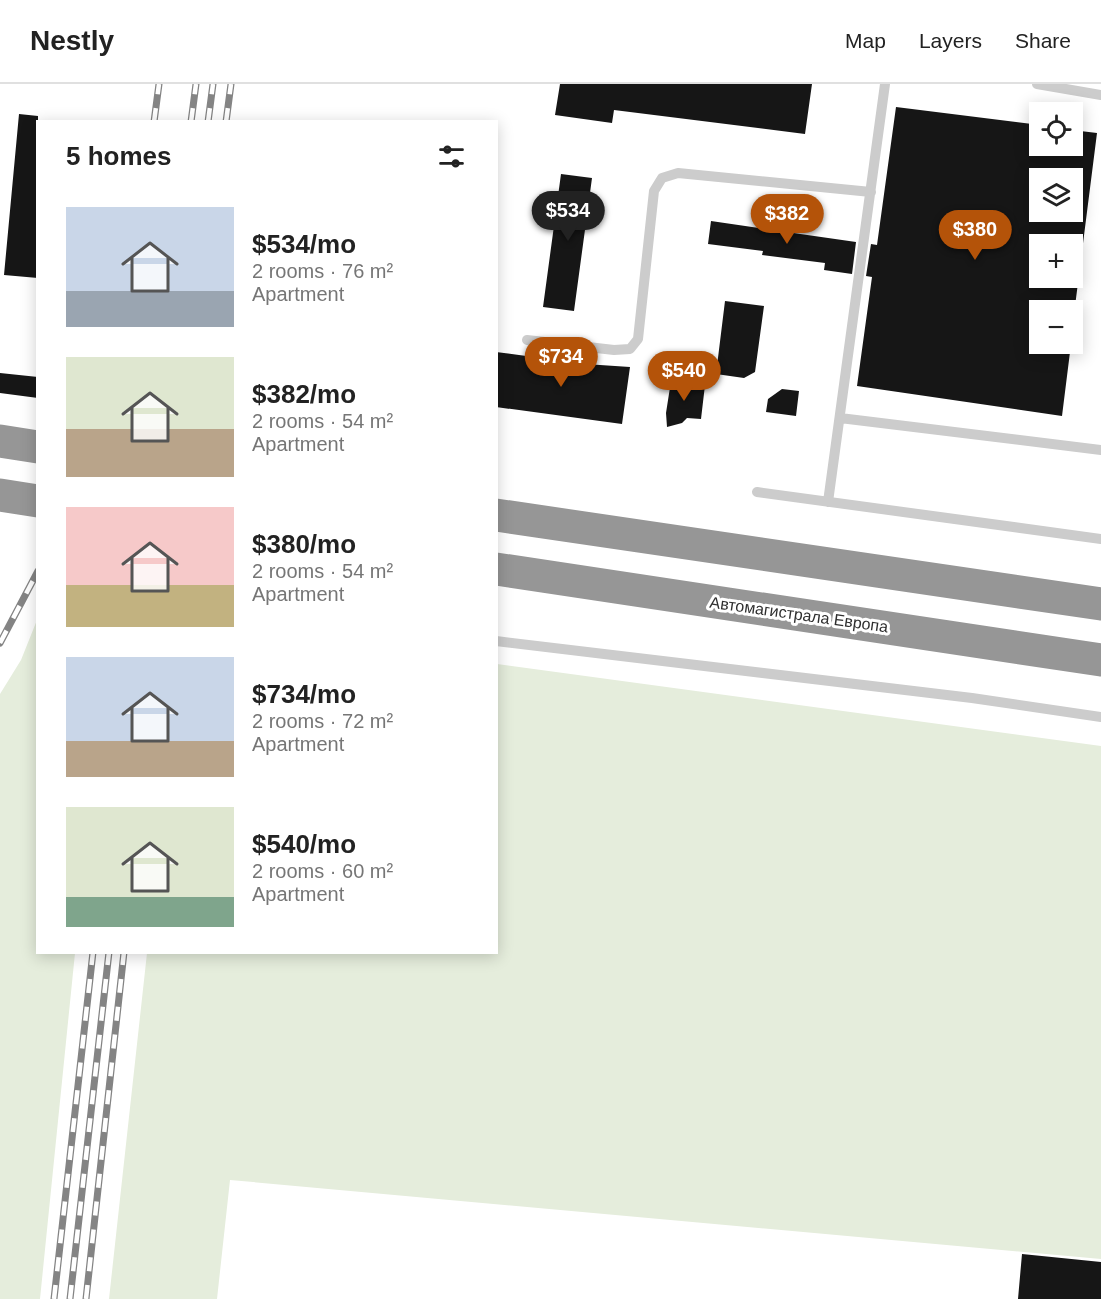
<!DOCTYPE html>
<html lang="en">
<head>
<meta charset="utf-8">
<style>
  body { margin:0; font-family:Arial,sans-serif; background:#f2f2f2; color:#222; height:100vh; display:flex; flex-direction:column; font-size:22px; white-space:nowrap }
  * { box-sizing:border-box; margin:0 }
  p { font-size:20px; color:#767676 }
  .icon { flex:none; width:33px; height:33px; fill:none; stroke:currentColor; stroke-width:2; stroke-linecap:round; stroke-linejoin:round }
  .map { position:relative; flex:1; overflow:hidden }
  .sheet { position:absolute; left:36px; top:36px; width:462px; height:834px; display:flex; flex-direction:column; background:#fff; border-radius:0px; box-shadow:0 3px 15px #0003 }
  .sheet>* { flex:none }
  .fabs { position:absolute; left:1029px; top:18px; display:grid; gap:12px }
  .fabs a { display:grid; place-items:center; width:54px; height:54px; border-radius:0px; background:#fff; box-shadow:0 3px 15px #0003; font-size:30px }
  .price { position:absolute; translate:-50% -51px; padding:0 14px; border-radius:21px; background:#b45309; color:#fff; font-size:20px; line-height:39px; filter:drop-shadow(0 2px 3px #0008) }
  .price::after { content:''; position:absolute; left:50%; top:36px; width:18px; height:14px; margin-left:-9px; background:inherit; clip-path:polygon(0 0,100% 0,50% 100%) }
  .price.active { background:#222; color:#fff }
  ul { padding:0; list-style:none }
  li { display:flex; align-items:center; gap:18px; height:150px; padding:0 30px }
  li span { display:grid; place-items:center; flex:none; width:168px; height:120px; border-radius:0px; color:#555 }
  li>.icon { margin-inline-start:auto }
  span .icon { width:72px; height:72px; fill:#fffc; stroke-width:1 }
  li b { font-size:26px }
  h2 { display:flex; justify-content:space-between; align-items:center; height:72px; padding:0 30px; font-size:26px }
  header { display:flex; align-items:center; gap:36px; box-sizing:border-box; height:84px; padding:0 30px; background:#fff; border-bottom:2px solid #e0e0e0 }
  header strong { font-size:28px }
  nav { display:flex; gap:33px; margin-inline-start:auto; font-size:21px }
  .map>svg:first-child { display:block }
</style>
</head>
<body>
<header>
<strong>Nestly</strong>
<nav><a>Map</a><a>Layers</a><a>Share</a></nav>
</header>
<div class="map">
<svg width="1101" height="1215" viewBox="0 0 1101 1215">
  <rect width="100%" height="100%" fill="#fff"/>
  <!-- green -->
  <path fill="#e5eddc" d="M37,536l1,332 37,1 -35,346h-40v-605l21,-34z
    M497,580l604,82v513l-871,-79 -13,119h-108l38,-346 349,-1z"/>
  <!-- building -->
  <path fill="#161616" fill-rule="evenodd" d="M560,0h252l-7,50 -191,-24 -2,13 -57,-8z
    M896,23l144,18v21h32v-16l25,3 -25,197v-20h-32v34h31l-9,72 -205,-30 15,-109 -6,-1 5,-32 6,1zM1040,94h32v34h-32zM1040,160h32v34h-32z
    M19,30l19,2v162l-34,-3z
    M561,90l31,4 -18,133 -31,-4z
    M711,137l145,21 -4,32 -28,-4 1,-7 -63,-8 1,-4 -55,-7z
    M725,217l39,5 -9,66 -11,6 -28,-4z
    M496,268l45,6v-3l44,9 45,3 -8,57 -126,-17z
    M0,289l38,4v21l-38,-5z
    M671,297l34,4 -4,34 -14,-1 -5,5 -15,4 -1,-14z
    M782,305l17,2 -3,25 -30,-4 2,-13z
    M1022,1170l79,8v37h-83z"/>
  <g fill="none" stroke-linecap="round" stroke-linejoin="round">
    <!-- lane -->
    <path stroke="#ccc" stroke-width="10" d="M1037,0l64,11
      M527,256l87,10 16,-1 8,-10 16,-148 8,-13 16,-5 193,19
      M840,334l261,32
      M757,408l344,47
      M828,418l57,-418
      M496,557l476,57 129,19"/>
    <!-- highway -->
    <path stroke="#969696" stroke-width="33" d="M0,357l38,6
      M0,411l38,6
      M496,431l605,89
      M496,485l605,91"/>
    <!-- rail casing -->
    <g stroke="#848484" stroke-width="7">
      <path id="rail" d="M154,38l5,-38
        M191,38l5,-38
        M208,38l5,-38
        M226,38l5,-38
        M0,559l38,-72
        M54,1215l39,-347
        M70,1215l39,-347
        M86,1215l38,-347"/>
    </g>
    <!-- rail -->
    <use href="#rail" stroke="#fff" stroke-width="4.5" stroke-dasharray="14" stroke-linecap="butt"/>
  </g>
  <g text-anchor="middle" stroke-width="6" stroke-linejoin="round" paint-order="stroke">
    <!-- street labels -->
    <g font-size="16" fill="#2f2f2f" stroke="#fff">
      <text transform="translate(799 530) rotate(8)" y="6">Автомагистрала Европа</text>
    </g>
  </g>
</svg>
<div class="fabs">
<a><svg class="icon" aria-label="locate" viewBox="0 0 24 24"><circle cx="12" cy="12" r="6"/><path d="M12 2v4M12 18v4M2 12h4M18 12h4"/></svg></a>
<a><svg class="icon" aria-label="layers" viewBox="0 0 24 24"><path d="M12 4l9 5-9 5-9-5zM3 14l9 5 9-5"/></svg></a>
<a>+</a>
<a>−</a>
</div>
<b class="price active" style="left:568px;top:158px">$534</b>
<b class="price" style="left:787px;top:161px">$382</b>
<b class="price" style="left:975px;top:177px">$380</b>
<b class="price" style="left:561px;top:304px">$734</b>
<b class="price" style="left:684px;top:318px">$540</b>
<section class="sheet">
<h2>5 homes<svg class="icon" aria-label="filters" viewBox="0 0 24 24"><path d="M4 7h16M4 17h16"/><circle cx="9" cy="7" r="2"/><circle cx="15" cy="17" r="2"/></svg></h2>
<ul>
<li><span style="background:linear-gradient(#c9d6e8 70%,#9aa5b1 0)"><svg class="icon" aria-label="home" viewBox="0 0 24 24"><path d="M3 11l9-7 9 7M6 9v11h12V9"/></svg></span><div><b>$534/mo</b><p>2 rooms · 76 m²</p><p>Apartment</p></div></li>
<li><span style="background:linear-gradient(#dfe7d0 60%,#b9a48a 0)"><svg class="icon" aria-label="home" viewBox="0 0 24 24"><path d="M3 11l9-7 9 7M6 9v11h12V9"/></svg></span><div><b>$382/mo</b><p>2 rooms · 54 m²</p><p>Apartment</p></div></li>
<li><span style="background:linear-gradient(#f6c9c9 65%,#c2b280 0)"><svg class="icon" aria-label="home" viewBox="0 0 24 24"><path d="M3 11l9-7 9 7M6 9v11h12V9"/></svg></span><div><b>$380/mo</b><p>2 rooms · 54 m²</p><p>Apartment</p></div></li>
<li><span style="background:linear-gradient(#c9d6e8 70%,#b9a48a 0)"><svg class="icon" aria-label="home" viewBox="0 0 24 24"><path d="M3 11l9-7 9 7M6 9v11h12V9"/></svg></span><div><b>$734/mo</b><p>2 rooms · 72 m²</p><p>Apartment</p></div></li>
<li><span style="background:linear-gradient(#dfe7d0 75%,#7fa58c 0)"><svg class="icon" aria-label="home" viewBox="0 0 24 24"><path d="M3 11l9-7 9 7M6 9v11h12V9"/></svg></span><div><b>$540/mo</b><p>2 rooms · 60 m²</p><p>Apartment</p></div></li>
</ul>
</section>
</div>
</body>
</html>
